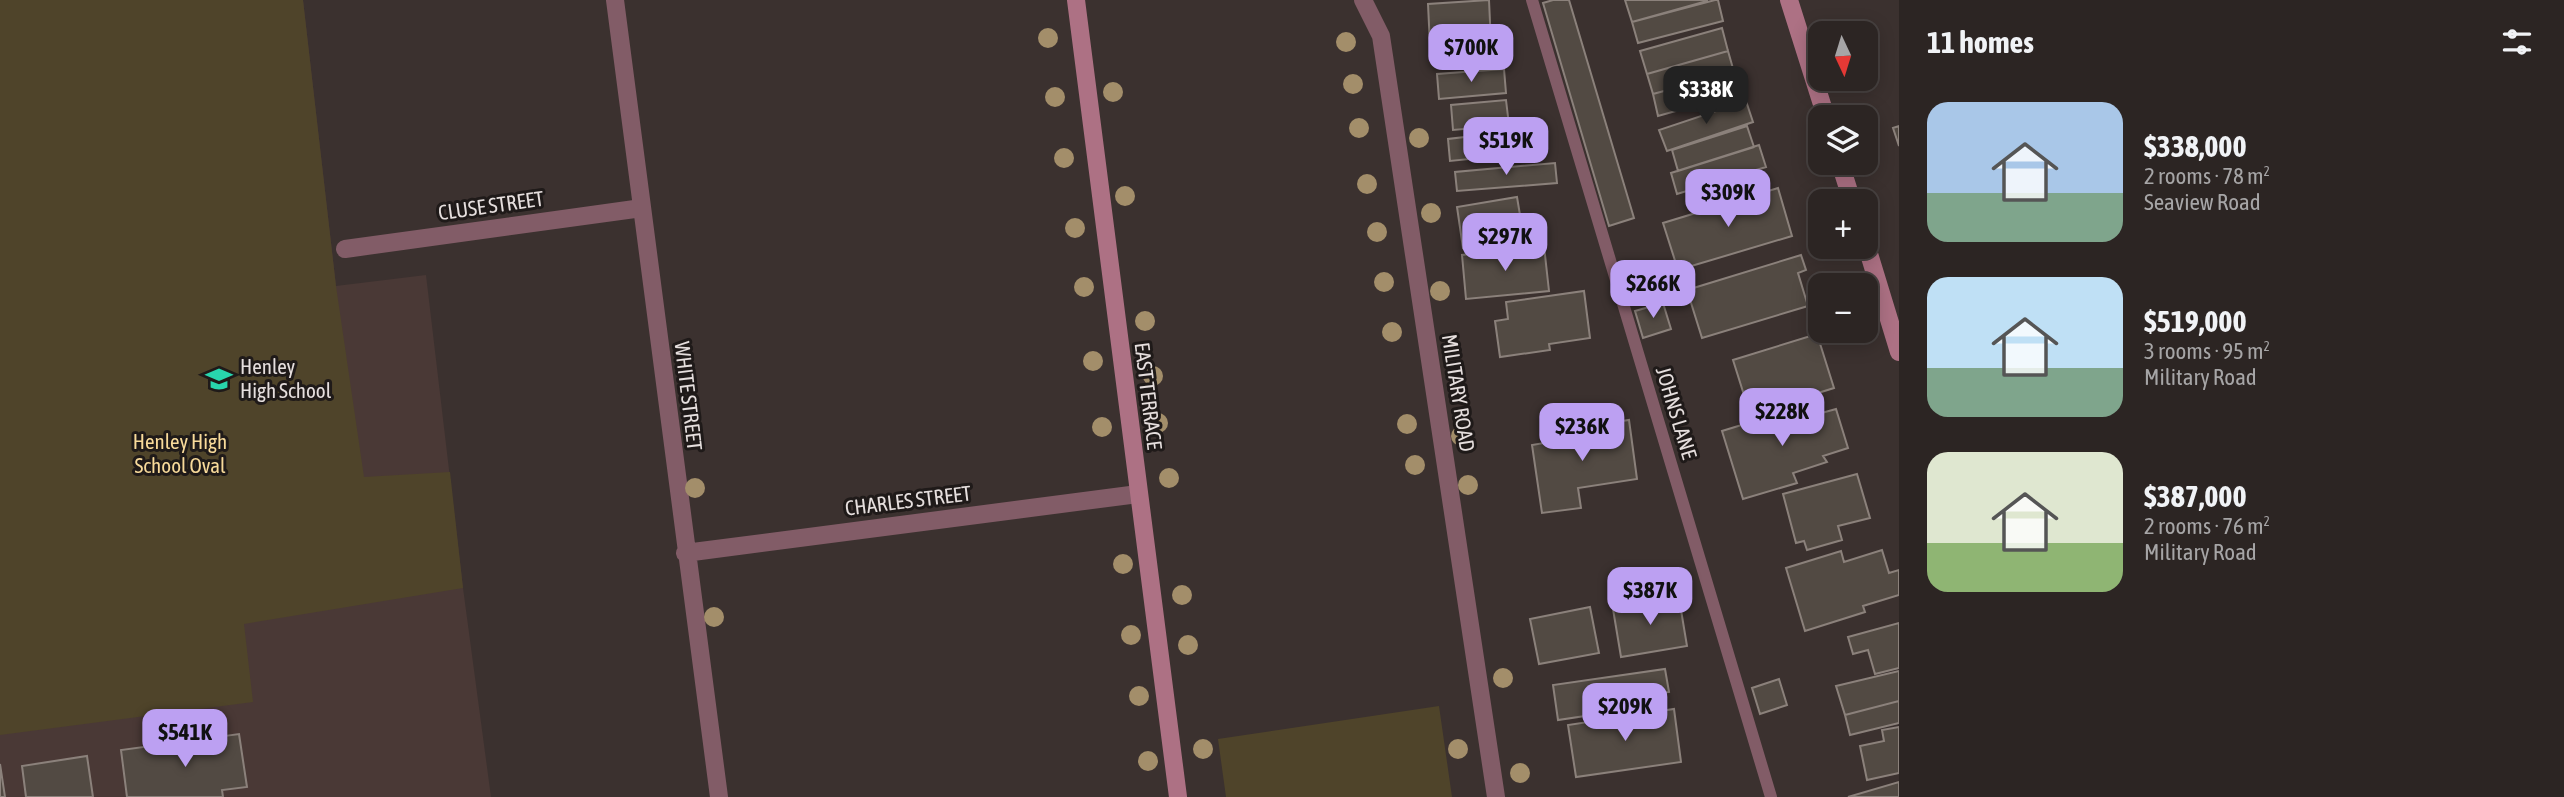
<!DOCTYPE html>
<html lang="en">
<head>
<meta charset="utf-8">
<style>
  body { margin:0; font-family:"Asap Condensed",sans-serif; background:#342d2b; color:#f1f3f6; height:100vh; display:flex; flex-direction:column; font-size:26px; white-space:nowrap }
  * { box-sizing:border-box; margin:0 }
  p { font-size:23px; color:#a6a5a6 }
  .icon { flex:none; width:38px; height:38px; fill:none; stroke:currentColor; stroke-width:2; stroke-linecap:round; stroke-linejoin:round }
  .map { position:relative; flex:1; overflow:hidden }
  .sheet { display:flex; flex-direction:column; background:#2c2523; width:665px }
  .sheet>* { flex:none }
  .needle { width:46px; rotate:176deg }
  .controls { position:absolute; left:1808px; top:21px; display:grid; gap:14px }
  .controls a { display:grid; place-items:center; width:70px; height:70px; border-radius:14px; background:#2c2523; box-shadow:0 4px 18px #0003,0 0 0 2px #484241; font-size:35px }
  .price { position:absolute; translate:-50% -60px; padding:0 16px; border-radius:14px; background:#bca0f2; color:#111; font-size:23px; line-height:46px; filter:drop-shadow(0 2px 4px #0008) }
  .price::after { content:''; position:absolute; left:50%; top:42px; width:21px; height:16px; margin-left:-10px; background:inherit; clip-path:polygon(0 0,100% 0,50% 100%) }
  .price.active { background:#222; color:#fff }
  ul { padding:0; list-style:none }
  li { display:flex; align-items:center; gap:21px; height:175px; padding:0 28px }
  li span { display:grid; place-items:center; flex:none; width:196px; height:140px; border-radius:21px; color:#555 }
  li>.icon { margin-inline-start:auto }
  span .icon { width:84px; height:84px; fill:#fffc; stroke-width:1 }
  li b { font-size:30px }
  h2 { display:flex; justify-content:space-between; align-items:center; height:84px; padding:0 28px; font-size:30px }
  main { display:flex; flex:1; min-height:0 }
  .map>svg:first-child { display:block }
</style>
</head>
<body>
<main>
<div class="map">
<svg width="1899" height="797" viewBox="0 0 1899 797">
  <rect width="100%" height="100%" fill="#3b312f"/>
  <!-- built -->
  <path fill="#4a3936" d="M0,0h303l33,286 90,-11 37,313 28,209h-491z"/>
  <!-- green -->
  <path fill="#4f442a" d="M0,0h303l33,286 28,191 86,-5 13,116 -219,36 9,78 -253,33z
    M1439,706l13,91h-226l-8,-58z"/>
  <!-- building -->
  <path fill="#524a43" stroke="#8b817b" stroke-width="2" d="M1489,0l2,44 -61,2 -2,-42z
    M1553,0h16l65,218 -25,8 -66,-223z
    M1625,0h82v1l-75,21z
    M1715,0h3l5,21 -85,22 -6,-21z
    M1722,28l6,23 -81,23 -7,-23z
    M1728,51l6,21 -81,22 -6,-20z
    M1504,69l2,24 -67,6 -2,-25z
    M1734,72l6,21 -82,23 -5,-22z
    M1506,100l3,25 -56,5 -2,-25z
    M1746,101l7,21 -86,29 -8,-21z
    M1747,126l7,21 -76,24 -6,-21z
    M1899,126v20l-6,-18z
    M1527,130l2,23 -79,8 -2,-22z
    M1759,145l7,22 -89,27 -6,-21z
    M1555,163l2,20 -100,8 -2,-19z
    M1778,188l14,48 -114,34 -15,-47z
    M1517,197l7,42 -61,9 -6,-41z
    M1544,246l5,45 -83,8 -4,-44z
    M1801,255l5,15 -8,3 10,33 -106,32 -15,-48z
    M1584,291l6,47 -41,6 1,6 -50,7 -5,-36 13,-2 -2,-17z
    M1663,303l8,26 -28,9 -8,-27z
    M1817,334l17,54 -84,26 -17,-54z
    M1804,406l3,11 29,-8 12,39 -25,8 4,6 -34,11 4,10 -54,16 -21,-68z
    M1629,420l8,59 -59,9 3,20 -39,5 -10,-68 18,-3 -2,-10z
    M1857,474l13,44 -32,8 4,14 -35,10 -3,-9 -8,2 -13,-49z
    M1882,550l7,23 10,-3v25l-36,11 2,6 -60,19 -19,-63 55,-17 3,11z
    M1679,598l8,48 -66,11 -8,-48z
    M1590,607l9,46 -60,11 -9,-45z
    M1899,623v45l-24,6 -7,-24 -15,4 -5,-17z
    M1665,669l4,23 -19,3 2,11 -94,14 -5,-35z
    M1899,671v30l-54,14 -9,-29z
    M1779,679l8,26 -27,9 -8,-26z
    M1899,701v22l-49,12 -5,-20z
    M1674,709l7,53 -105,15 -8,-52z
    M1899,727v46l-32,7 -7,-34 24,-5 -2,-11z
    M239,734l8,53 -25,3 1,7h-96l-6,-47z
    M87,756l6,41h-67l-4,-31z
    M0,764l5,33h-5z
    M1899,782v15h-51z"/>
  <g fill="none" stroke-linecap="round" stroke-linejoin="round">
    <!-- lane -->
    <path stroke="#825c67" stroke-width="12" d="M1532,0l239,797"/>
    <!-- street -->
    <path stroke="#825c67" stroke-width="18" d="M615,0l104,797
      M1363,0l18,36 115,761
      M345,249l297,-41
      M685,553l453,-59"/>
    <!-- secondary -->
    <path stroke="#ad7184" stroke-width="18" d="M1076,0l102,797
      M1789,0l37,117
      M1840,163l12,38
      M1866,244l33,108"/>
  </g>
  <!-- trees -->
  <g fill="#a38e6a">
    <circle cx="1048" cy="38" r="10"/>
    <circle cx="1346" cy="42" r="10"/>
    <circle cx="1353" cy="84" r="10"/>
    <circle cx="1113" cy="92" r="10"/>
    <circle cx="1055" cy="97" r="10"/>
    <circle cx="1359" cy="128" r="10"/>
    <circle cx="1419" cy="138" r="10"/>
    <circle cx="1064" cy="158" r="10"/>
    <circle cx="1367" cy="184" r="10"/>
    <circle cx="1125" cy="196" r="10"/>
    <circle cx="1431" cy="213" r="10"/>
    <circle cx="1075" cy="228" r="10"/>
    <circle cx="1377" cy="232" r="10"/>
    <circle cx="1384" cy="282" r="10"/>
    <circle cx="1084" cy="287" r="10"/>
    <circle cx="1440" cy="291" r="10"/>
    <circle cx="1145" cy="321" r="10"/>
    <circle cx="1392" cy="332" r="10"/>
    <circle cx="1093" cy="361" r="10"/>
    <circle cx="1153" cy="376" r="10"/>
    <circle cx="1158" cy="423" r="10"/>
    <circle cx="1407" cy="424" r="10"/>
    <circle cx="1102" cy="427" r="10"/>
    <circle cx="1461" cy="436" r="10"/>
    <circle cx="1415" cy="465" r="10"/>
    <circle cx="1169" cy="478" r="10"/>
    <circle cx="1468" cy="485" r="10"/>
    <circle cx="695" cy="488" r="10"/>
    <circle cx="1123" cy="564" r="10"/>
    <circle cx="1182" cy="595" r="10"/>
    <circle cx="714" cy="617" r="10"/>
    <circle cx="1131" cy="635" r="10"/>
    <circle cx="1188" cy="645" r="10"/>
    <circle cx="1503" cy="678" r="10"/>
    <circle cx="1139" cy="696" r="10"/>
    <circle cx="1203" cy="749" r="10"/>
    <circle cx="1458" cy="749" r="10"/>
    <circle cx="1148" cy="761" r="10"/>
    <circle cx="1520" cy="773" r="10"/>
  </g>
  <!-- icons -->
  <defs>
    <g id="school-bare" transform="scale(2.1)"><path d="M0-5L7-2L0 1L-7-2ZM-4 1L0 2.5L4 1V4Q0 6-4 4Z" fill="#28d5ad" stroke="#1f1a19" stroke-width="2.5" paint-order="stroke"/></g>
  </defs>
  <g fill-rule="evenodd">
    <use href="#school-bare" x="219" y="379"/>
  </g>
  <g text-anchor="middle" stroke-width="6" stroke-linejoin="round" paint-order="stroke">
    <!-- street labels -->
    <g font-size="21" fill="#e6dfde" stroke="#1f1a19">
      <text transform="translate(491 206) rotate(-8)" y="7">CLUSE STREET</text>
      <text transform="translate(1458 393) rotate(81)" y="7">MILITARY ROAD</text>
      <text transform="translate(688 396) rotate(83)" y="7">WHITE STREET</text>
      <text transform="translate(1148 396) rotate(83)" y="7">EAST TERRACE</text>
      <text transform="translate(1676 413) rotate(73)" y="7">JOHNS LANE</text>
      <text transform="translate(908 501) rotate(-7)" y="7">CHARLES STREET</text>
    </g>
    <!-- poi labels -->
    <g font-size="21" fill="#e6dfde" stroke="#1f1a19" text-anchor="start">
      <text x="240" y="374">Henley<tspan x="240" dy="24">High School</tspan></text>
    </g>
    <!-- park labels -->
    <g font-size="21" fill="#f8da9a" stroke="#1f1a19">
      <text x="180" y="449">Henley High<tspan x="180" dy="24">School Oval</tspan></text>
    </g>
  </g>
</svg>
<div class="controls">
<a><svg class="needle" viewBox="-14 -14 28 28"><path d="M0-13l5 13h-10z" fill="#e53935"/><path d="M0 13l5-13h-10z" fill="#a6a5a6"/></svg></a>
<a><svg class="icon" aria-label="layers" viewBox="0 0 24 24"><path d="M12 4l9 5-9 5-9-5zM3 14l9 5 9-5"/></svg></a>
<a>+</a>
<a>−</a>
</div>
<b class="price" style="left:1471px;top:84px">$700K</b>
<b class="price active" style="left:1706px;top:126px">$338K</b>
<b class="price" style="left:1506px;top:177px">$519K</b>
<b class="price" style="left:1728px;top:229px">$309K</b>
<b class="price" style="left:1505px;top:273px">$297K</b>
<b class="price" style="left:1653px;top:320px">$266K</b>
<b class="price" style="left:1782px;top:448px">$228K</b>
<b class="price" style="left:1582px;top:463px">$236K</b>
<b class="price" style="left:1650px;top:627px">$387K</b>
<b class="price" style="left:1625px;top:743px">$209K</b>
<b class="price" style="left:185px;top:769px">$541K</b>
</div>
<section class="sheet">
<h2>11 homes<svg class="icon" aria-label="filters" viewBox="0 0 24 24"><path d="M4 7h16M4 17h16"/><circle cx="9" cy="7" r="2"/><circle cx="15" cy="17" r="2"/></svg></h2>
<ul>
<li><span style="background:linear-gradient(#a9c7e8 65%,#7fa58c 0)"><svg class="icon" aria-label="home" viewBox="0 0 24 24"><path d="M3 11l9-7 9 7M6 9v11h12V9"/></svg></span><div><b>$338,000</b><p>2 rooms · 78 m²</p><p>Seaview Road</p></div></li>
<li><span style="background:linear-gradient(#bfe0f5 65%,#7fa58c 0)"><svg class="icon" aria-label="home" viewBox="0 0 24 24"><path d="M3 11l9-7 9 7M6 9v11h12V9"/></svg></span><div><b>$519,000</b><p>3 rooms · 95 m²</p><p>Military Road</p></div></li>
<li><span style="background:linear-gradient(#dfe7d0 65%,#8fb573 0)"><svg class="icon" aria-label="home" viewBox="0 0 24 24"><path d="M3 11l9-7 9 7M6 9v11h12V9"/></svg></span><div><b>$387,000</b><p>2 rooms · 76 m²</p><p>Military Road</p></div></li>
</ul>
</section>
</main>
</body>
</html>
